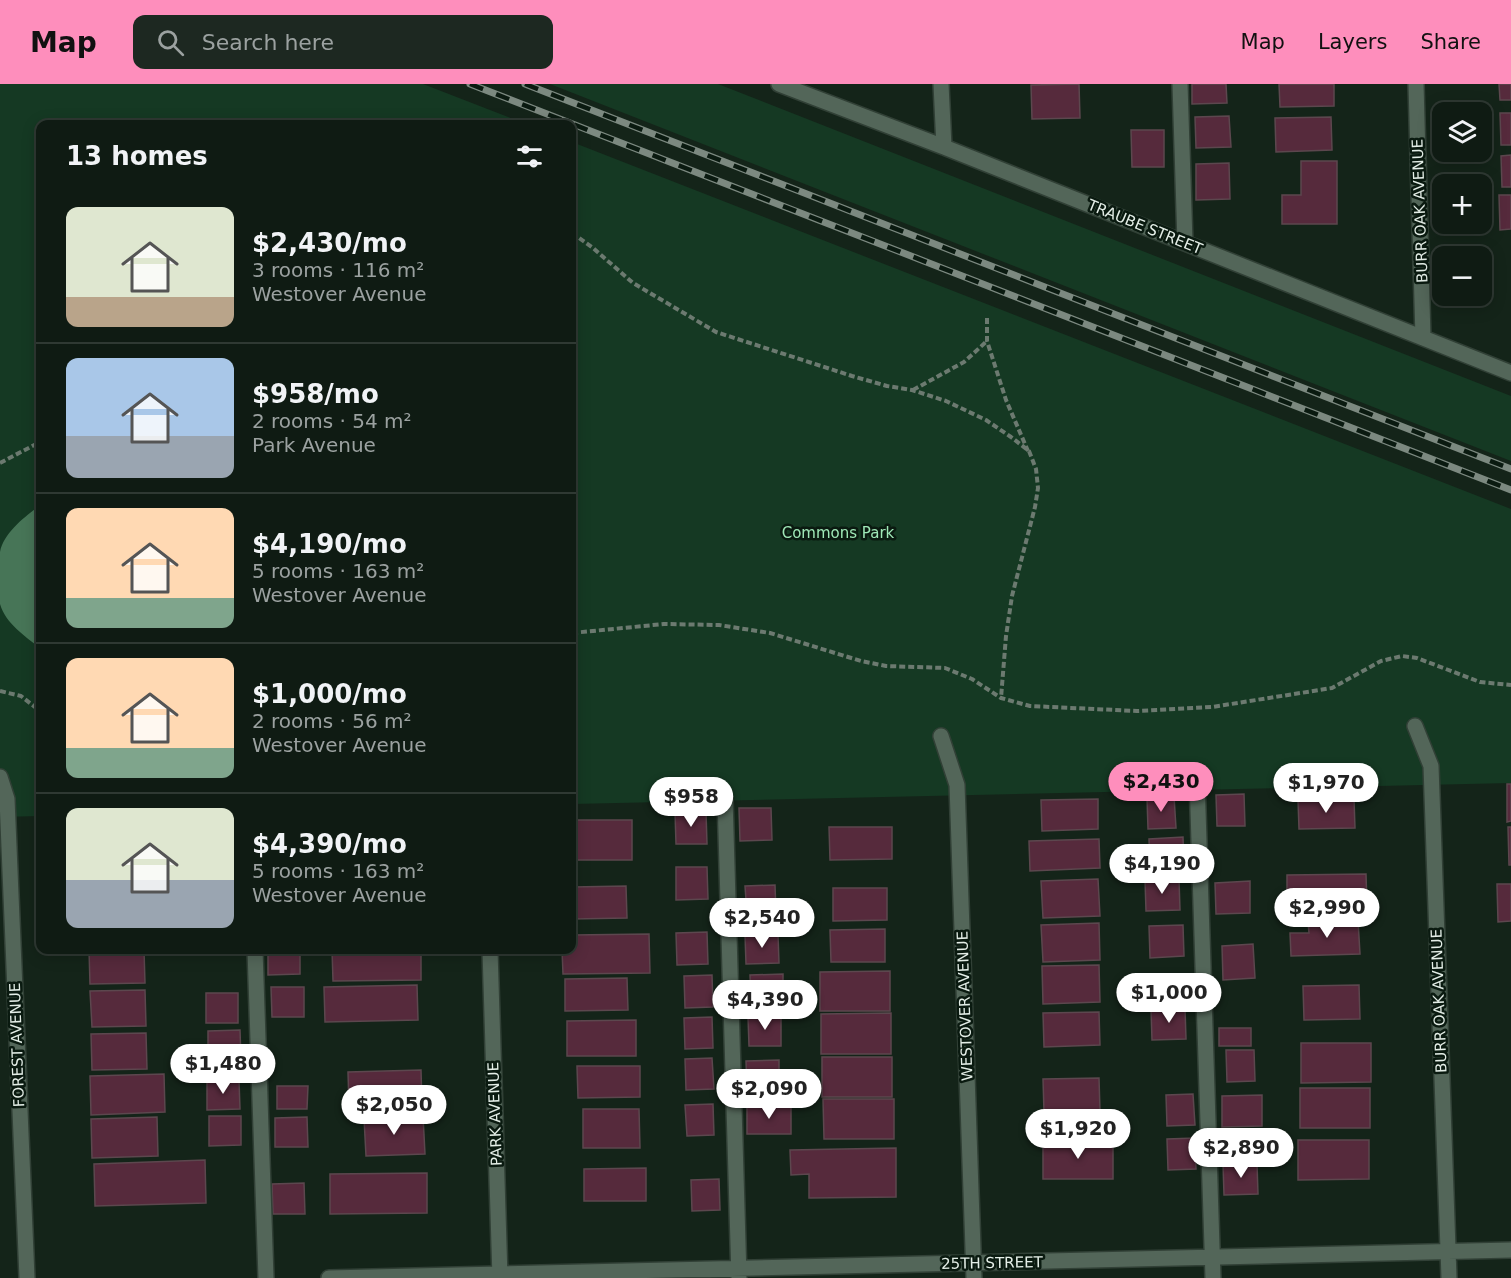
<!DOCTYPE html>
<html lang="en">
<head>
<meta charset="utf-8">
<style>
  body { margin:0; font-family:"DejaVu Sans",sans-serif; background:#1d2821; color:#f1f3f6; height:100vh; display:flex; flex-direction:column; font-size:22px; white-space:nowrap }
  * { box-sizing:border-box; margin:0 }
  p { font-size:20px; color:#9ba1a0 }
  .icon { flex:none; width:33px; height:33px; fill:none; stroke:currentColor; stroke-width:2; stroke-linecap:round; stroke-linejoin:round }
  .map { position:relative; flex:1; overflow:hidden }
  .drawer { position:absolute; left:36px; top:36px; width:540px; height:834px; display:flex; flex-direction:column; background:#0f1b13; border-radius:12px; box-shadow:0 3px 15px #0003,0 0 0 2px #2f3933 }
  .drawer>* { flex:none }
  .fabs { position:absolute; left:1432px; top:18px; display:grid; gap:12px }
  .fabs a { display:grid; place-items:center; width:60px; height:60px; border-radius:12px; background:#0f1b13; box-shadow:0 3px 15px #0003,0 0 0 2px #2f3933; font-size:30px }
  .price { position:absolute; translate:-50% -51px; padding:0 14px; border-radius:21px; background:#fff; color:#222; font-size:20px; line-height:39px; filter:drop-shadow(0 2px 3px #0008) }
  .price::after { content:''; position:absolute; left:50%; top:36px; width:18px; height:14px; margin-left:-9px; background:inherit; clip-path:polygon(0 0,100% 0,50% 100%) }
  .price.on { background:#fe8ebc; color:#111 }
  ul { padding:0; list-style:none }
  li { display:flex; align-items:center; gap:18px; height:150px; padding:0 30px }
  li+li { border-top:2px solid #2f3933 }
  li span { display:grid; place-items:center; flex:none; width:168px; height:120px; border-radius:12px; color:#555 }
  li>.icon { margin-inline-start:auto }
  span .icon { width:72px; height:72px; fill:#fffc; stroke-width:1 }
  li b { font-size:26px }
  h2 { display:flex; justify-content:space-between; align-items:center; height:72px; padding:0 30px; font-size:26px }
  header { display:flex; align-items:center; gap:36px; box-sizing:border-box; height:84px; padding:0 30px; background:#fe8ebc; color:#111 }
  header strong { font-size:28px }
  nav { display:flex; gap:33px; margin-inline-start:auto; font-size:21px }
  .search { width:420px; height:54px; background:#1d2821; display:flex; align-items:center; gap:15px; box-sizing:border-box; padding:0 21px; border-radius:12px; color:#9ba1a0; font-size:22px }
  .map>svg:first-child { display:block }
</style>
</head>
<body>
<header>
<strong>Map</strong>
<div class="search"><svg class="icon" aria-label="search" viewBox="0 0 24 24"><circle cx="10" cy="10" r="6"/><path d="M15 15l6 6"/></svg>Search here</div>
<nav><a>Map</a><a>Layers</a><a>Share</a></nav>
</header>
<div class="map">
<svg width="1511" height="1194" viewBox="0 0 1511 1194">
  <rect width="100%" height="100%" fill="#142419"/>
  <!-- green -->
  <path fill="#153923" d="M0,0h423l103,40h-486v692l-40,1z
    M550,0h168l793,312v65z
    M572,58l939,367v274l-939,21z"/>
  <!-- water -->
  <path fill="#477557" d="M40,421v143c-15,-12 -34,-24 -40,-44v-52c4,-20 25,-35 40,-47z"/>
  <!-- building -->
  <path fill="#562a3c" stroke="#5c474e" stroke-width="1.5" d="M1079,0l1,34 -48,1 -1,-34z
    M1192,0h34l1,19 -35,1z
    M1279,0h55v22l-54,1z
    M1499,0h12v16h-11z
    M1500,29h11v32h-10z
    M1229,32l2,31 -35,1 -1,-31z
    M1331,33l1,33 -56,2 -1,-34z
    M1131,46h33v37h-32z
    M1511,71v32h-9l-1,-31z
    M1301,77h36v63h-55v-29h19z
    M1229,79l1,36 -34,1v-36z
    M1499,111h12v34l-11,1z
    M1507,700h4v37l-4,1z
    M1244,710l1,32h-28l-1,-31z
    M1174,712l2,32 -28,1 -1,-31z
    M1098,715v30l-56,2 -1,-31z
    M1354,715l1,29 -56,1 -1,-29z
    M739,724h32l1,32 -32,1z
    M675,728h31l1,32h-31z
    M572,736h60v40h-60z
    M829,743h63v32l-62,1z
    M1508,743h3v38h-2z
    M1183,753l1,31 -34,2 -1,-31z
    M1099,755l1,29 -70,3 -1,-30z
    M676,783h31l1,32 -32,1z
    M1366,790l1,32 -80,1v-32z
    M1098,795l2,37 -57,2 -2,-37z
    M1179,795l1,31 -34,1 -1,-31z
    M1250,797v32l-34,1 -1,-31z
    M1497,800h14v37l-13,1z
    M775,801l1,28 -29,1 -2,-28z
    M626,802l1,32 -55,1v-32z
    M833,804h54v32l-54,1z
    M1358,836l2,34 -69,2 -1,-23h19l-1,-11z
    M1099,839l1,37 -57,2 -2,-37z
    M1183,841l1,31 -34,2 -1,-32z
    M885,845v33h-54l-1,-32z
    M707,848l1,32 -31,1 -1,-32z
    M649,850l1,39 -87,1 -1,-24h10v-15z
    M778,850l1,29 -33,1 -1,-29z
    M1253,860l2,34 -32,2 -1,-34z
    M89,866h55l1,33 -55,1z
    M268,866h32v24l-32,1z
    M332,866h89v30l-88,1z
    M1099,881l1,37 -57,2 -1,-38z
    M890,887v40h-70v-39z
    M783,890v30h-32l-1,-29z
    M712,891l1,32 -28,1 -1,-32z
    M627,894l1,32 -63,1v-32z
    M417,901l1,35 -93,2 -1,-35z
    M1359,901l1,34 -56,1 -1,-34z
    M271,903h33v30h-32z
    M145,906l1,36 -54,1 -2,-36z
    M206,909h32v30h-32z
    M1185,924l1,31 -34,1 -1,-31z
    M1099,928l1,33 -56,2 -1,-34z
    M891,929v41h-70v-40z
    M712,933l1,31 -28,1 -1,-31z
    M748,933h33v29h-32z
    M636,936v36h-69v-35z
    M1219,944h32v18h-32z
    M240,946l1,30h-33v-29z
    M146,949l1,36 -55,1 -1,-36z
    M1301,959h70v39l-70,1z
    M1226,966h28l1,31 -28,1z
    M822,973h70v40h-70z
    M712,974l2,31 -28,1 -1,-31z
    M779,976v30l-32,1 -1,-30z
    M577,982h63v31l-62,1z
    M421,986l1,35 -73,2 -1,-35z
    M164,990l1,38 -74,3 -1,-39z
    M1099,994l1,33 -56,1 -1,-33z
    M207,996h32l1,29 -33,1z
    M277,1002h31l-1,23h-30z
    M1300,1004h70v40h-70z
    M1193,1010l2,31 -28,1 -1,-31z
    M1262,1011v31l-40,1v-31z
    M823,1015h71v40h-70z
    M713,1020l1,31 -27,1 -2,-31z
    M747,1021h44v29h-44z
    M583,1025h56l1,39h-57z
    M209,1032h32v29l-32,1z
    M423,1032l2,38 -59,2 -2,-38z
    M157,1033l1,39 -66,2 -1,-39z
    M307,1033l1,30h-33v-29z
    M1195,1054l1,31 -28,1 -1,-31z
    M1043,1056h70v39h-70z
    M1298,1056h71v39l-71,1z
    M896,1064v49l-87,1v-24l-18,1 -1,-25z
    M205,1076l1,43 -111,3 -1,-42z
    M1257,1079l1,31 -34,1 -1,-31z
    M646,1084v33h-62v-32z
    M427,1089v40l-97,1v-40z
    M719,1095l1,31 -28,1 -1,-31z
    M304,1099l1,31h-32l-1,-30z"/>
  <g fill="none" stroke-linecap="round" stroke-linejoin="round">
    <!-- minor casing -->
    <g stroke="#314036" stroke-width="18">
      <path id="minor" d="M779,0l165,63 567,226
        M941,0l3,63
        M1180,0l5,159
        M1416,0l7,254
        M1415,642l16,40 18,512
        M941,652l16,49 17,493
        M0,693l7,22 20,479
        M1197,695l16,499
        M725,714l14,480
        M255,866l11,328
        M490,866l10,328
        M329,1194l1182,-28"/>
    </g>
    <!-- path -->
    <path stroke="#6c7a70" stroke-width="4" stroke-dasharray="6 3" stroke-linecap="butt" d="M572,149l21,15 40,35 83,49 136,44 35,10 25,4 34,11 40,19 25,17 18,14 7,18 2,19 -3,19 -23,89 -6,40 -5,62
      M987,234v23l19,59 22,51
      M913,306l51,-28 23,-21
      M0,379l40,-21
      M572,549l92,-9 55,1 51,8 91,28 25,5 59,2 27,11 29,19 29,8 107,5 75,-4 120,-19 49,-27 21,-5 15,2 63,24 31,3
      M0,607l21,5 19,15"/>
    <!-- minor -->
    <use href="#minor" stroke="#536659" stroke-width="15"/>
    <!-- rail casing -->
    <g stroke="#7c8980" stroke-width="7">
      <path id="rail" d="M470,0l1041,406
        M525,0l986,385"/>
    </g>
    <!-- rail -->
    <use href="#rail" stroke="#0a1a10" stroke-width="4.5" stroke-dasharray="14" stroke-linecap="butt"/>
  </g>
  <g text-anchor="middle" stroke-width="5" stroke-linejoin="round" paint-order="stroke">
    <!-- street labels -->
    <g font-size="15" fill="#e4eee7" stroke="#0a1a10">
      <text transform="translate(1420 127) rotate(-92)" y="5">BURR OAK AVENUE</text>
      <text transform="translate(1145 143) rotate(22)" y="5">TRAUBE STREET</text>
      <text transform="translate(1439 917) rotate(-92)" y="5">BURR OAK AVENUE</text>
      <text transform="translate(965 922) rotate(-92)" y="5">WESTOVER AVENUE</text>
      <text transform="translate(17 961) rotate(-92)" y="5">FOREST AVENUE</text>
      <text transform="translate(495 1030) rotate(-92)" y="5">PARK AVENUE</text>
      <text transform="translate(992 1179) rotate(-1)" y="5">25TH STREET</text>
    </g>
    <!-- park labels -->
    <g font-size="15" fill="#9fe8b7" stroke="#0a1a10">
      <text x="838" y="454">Commons Park</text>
    </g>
  </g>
</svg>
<div class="fabs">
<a><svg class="icon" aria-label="layers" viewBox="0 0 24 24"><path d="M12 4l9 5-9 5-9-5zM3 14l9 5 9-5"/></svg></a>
<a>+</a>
<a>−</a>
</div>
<b class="price on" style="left:1161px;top:729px">$2,430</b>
<b class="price" style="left:1326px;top:730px">$1,970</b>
<b class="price" style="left:691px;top:744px">$958</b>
<b class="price" style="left:1162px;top:811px">$4,190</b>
<b class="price" style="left:1327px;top:855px">$2,990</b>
<b class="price" style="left:762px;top:865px">$2,540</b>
<b class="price" style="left:1169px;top:940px">$1,000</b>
<b class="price" style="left:765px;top:947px">$4,390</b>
<b class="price" style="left:223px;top:1011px">$1,480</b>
<b class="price" style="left:769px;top:1036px">$2,090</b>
<b class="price" style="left:394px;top:1052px">$2,050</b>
<b class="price" style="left:1078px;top:1076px">$1,920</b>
<b class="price" style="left:1241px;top:1095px">$2,890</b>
<section class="drawer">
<h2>13 homes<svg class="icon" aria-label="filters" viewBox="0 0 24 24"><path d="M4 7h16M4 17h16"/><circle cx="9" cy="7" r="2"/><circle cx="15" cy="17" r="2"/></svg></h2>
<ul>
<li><span style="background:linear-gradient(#dfe7d0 75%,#b9a48a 0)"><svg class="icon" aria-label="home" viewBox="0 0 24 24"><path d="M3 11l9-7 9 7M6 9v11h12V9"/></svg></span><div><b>$2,430/mo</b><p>3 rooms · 116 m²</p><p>Westover Avenue</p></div></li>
<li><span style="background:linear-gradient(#a9c7e8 65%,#9aa5b1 0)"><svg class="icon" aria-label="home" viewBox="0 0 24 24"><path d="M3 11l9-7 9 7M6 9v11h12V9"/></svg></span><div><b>$958/mo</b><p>2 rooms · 54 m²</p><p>Park Avenue</p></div></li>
<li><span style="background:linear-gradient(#ffd9b3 75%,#7fa58c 0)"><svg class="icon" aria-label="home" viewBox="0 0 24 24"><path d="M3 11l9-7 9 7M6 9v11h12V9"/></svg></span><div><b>$4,190/mo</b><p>5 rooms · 163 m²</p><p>Westover Avenue</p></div></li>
<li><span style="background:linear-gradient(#ffd9b3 75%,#7fa58c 0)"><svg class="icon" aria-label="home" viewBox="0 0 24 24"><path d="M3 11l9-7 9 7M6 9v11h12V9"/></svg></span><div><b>$1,000/mo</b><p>2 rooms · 56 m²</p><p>Westover Avenue</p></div></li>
<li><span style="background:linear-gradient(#dfe7d0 60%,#9aa5b1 0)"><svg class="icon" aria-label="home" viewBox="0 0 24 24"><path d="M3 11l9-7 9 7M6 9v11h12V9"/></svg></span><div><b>$4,390/mo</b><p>5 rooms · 163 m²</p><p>Westover Avenue</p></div></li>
</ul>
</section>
</div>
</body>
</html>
